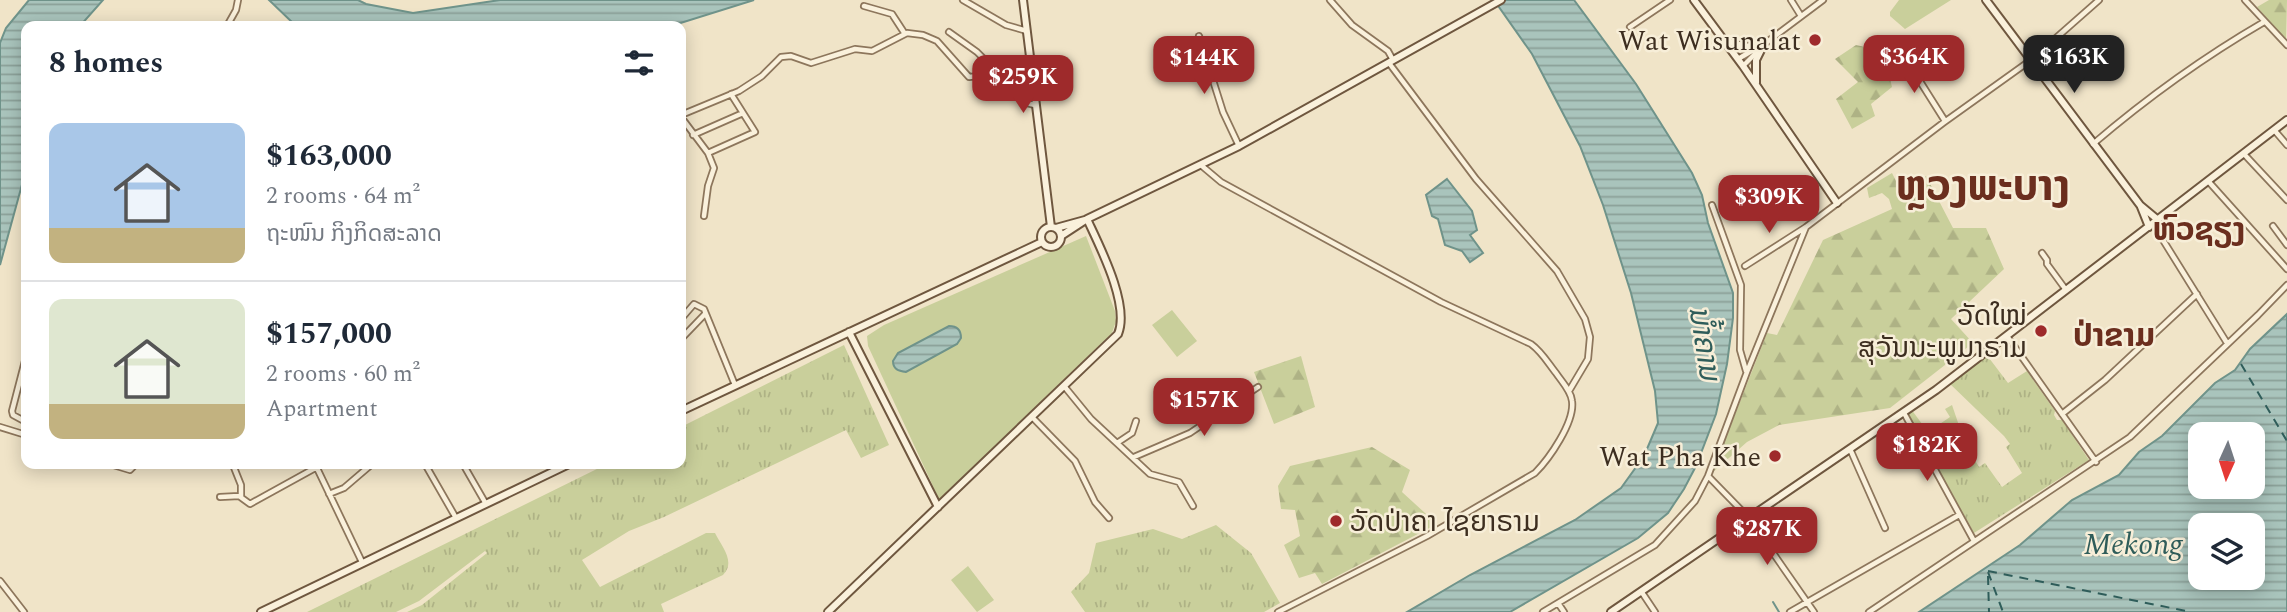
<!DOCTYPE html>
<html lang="en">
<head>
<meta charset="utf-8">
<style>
  body { margin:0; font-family:Spectral,"Noto Sans Lao",serif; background:#f6f6f7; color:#1f2937; height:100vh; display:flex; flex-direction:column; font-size:26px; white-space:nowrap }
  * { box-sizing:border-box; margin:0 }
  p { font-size:23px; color:#747a83 }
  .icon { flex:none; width:38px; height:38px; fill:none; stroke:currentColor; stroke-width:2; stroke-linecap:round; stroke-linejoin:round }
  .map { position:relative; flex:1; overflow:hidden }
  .side { position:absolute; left:21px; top:21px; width:665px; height:448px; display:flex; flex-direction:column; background:#fff; border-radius:14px; box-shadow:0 4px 18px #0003 }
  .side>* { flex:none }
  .needle { width:46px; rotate:183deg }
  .tools { position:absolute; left:2188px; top:422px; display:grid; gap:14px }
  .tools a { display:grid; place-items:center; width:77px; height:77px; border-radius:14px; background:#fff; box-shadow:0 4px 18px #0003; font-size:35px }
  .price { position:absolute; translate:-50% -60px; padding:0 16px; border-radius:14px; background:#9e2a2b; color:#fff; font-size:23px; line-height:46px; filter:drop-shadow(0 2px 4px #0008) }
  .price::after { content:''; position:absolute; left:50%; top:42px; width:21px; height:16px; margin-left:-10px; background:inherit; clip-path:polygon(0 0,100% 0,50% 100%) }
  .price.current { background:#222; color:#fff }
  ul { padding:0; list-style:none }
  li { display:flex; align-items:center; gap:21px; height:175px; padding:0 28px }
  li+li { border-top:2px solid #e0e1e3 }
  li span { display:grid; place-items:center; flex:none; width:196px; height:140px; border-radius:14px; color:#555 }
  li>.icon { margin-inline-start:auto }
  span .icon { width:84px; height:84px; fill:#fffc; stroke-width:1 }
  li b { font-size:30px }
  h2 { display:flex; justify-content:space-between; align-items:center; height:84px; padding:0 28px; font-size:30px }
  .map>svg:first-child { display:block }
</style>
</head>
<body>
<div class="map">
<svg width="2287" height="612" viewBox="0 0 2287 612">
  <defs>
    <pattern id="grass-tufts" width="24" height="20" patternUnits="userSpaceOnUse" patternTransform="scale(1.75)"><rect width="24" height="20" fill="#c9cf9b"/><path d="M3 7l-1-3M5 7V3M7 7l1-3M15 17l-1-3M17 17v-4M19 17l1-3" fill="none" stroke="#aeb285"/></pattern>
    <pattern id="forest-firs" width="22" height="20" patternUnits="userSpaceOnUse" patternTransform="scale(1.75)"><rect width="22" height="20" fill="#c9cf9b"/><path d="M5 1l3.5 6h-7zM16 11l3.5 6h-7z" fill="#aeb285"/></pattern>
    <pattern id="water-rules" width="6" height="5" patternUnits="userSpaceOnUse" patternTransform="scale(1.75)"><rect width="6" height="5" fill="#a9c4bc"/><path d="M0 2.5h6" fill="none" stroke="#8ba098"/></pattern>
  </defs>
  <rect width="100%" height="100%" fill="#f0e4c8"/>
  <!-- grass -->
  <path fill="url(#grass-tufts)" d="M844,345l45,100 -28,13 -15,-28 -182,87 -35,14 -47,29 18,27 106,-54h9c7,14 21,29 8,42l-62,29 3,8h-257l15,-7 65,-52 -2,-2 -66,50 -23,11h-89l300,-148h74v-37z
    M1986,354l22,29 19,-12 28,40 -1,4 3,5h5l27,40 -115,73 -67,-120 4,-4 17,23 22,-15 -5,-8 7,-4 14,41 13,21 6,-4 17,24 20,-14 -16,-26 4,-3 -6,-8 -56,-54z
    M1216,525l35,28 29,50 -16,9h-179l-14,-20 18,-19 7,-30 57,-14 29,10z"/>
  <!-- forest -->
  <path fill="url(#forest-firs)" d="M2269,0h18l-1,40 -29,-33z
    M1856,45l27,6 9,36 -21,17 4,12 -23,13 -16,-30 22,-17 -23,-23z
    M1892,173l9,18 25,-15 27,52h33l18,41 -53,50 22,24 -83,65 -111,17 -32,17 -35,31 55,-140 10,2 46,-95 69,-31 -3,-10 -7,-6 -13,5 -2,-10z
    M1301,356l14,51 -41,17 -20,-52z
    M1372,447l38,23 -8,22 35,32 -115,60 -7,-11 -16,5 -15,-33 16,-9 -5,-26 -14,-1 -3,-23 12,-20z"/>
  <!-- green -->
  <path fill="#c9cf9b" d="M1899,0h52l-46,29 -15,-13v-4z
    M1086,236l29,75 1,10 -4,12 -173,166 -71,-153 -1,-10 17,-11z
    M1172,310l25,31 -20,16 -25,-32z
    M968,566l26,34 -17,12 -26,-32z"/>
  <!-- water -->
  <path fill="url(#water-rules)" stroke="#6f938a" stroke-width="2" fill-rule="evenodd" d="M29,0h74l-23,26h-54v144l-26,95v-222l6,-15z
    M269,0h89l8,4 47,9 87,-13h254l-83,26h-375z
    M1494,0h80l62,84 56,89 10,22 6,28 25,70v25l-6,46 -11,50 -20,52 -12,23 -16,24 -30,25 -128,74h-103l63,-37 105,-55 46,-32 23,-32 14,-33 -3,-32 -24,-98 -28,-88 -23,-59 -48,-92z
    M1447,179l25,32 5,19 -7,5 13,18 -13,9 -8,-11 -17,-6 -7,-26 -6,-3 -6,-21z
    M2287,314v298h-368l101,-67 52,-45 47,-25 20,-23 23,-16 53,-53 20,-13 15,-21zM2200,434h52v52h-52zM2200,525h52v53h-52z
    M949,326c8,0 12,4 12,12l-4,6 -51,28c-8,-1 -13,-3 -13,-11l5,-8z"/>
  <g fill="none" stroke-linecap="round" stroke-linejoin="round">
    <!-- stream -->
    <path stroke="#6f938a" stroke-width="2" d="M1773,602l6,10"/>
    <!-- ferry -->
    <path stroke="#2f5d5a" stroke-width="2" stroke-dasharray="9 7" stroke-linecap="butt" d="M2241,364l46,77
      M1988,571l203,41
      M1988,572l15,40
      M1988,576l1,36"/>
    <!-- street casing -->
    <g stroke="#8d765c" stroke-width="8">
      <path id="street" d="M963,0l43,25 21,6
        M1330,0l22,25 36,26 5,9
        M1791,0l10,16
        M2245,0l42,45
        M864,6l28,8 13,20
        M227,26l9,-16 2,-10
        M1630,27l40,-27
        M949,32l28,20 22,22
        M1199,36l24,76 16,34
        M1904,56l41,65
        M1738,59l29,-17 56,-42
        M1389,63l87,116 81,92 28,48 5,18 -2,22 -19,32
        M1743,66l16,-16
        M681,115l58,-24 23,-15 19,-19 10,-1 20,7 44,-14 17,2 35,-18 16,2 14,6 32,36 30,-3 28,29 8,2
        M681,117l27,36 6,15 -6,18 -4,30
        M2275,131l12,14
        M693,135l50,-22
        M2093,144c55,-47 109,-86 171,-122
        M708,153l47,-21 -24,-38
        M2244,154l43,46
        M1202,166l19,16 220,120 90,42c11,8 17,19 25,29 6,9 15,18 16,28 3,21 -23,58 -37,72l-108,63 -149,76
        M2209,182l78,87
        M1712,205l29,80 -1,65 6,21
        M2153,224l74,119
        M2273,226l14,19
        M2042,253l5,7v4l19,26
        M1745,266l61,-39
        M681,319l13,-15 10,5 31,76
        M2007,336l89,126
        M682,338l23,-24
        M26,357l-14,54 1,4 13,7
        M1064,386l27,33 59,55 29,8 14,24
        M1904,413l70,128
        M2062,414l43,-34 92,-86
        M1032,417l43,44 20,41 14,16
        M0,427l26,8
        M1117,443l15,-10 4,-12
        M1850,449l35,79
        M1134,457l56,-24 68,-46
        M110,464l20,6 6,-6
        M315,464l47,98
        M425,464l31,54
        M463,464l23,40
        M233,465l8,20v12
        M1708,476l40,41 66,95
        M329,494l15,-6 28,-24
        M220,497l19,-1 11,8 67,-37
        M0,581l24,31
        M1641,591l14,21
        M1558,603l6,9
        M1543,612l112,-67 40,-44 13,-25 39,-104 59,-145 137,-104 88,-63 68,-60
        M1790,612l169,-97
        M1869,612l261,-175 128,-122 29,-30"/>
    </g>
    <!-- secondary casing -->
    <g stroke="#6f573f" stroke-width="10">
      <path id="secondary" d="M1023,0l28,227
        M1694,0l49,66 94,137
        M1986,0l154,205 18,15
        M1724,40l22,7 16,-3
        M1756,83v-23l7,-14
        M2141,207l8,20
        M1041 237a10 10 0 1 1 20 0a10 10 0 1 1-20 0Z
        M1056,228l29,-8
        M1061,236l26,-17 152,-73 262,-146
        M849,332l89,175
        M681,411l361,-169
        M261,612l308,-148
        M828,612l290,-278c12,-29 -18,-87 -31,-115
        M1611,612l325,-222 351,-270"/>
    </g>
    <!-- street -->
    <use href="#street" stroke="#faf1dc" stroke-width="4.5"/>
    <!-- secondary -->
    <use href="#secondary" stroke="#faf1dc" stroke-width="6"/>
  </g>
  <!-- markers -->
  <g fill="#9e2a2b" stroke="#f7eed8" stroke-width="2.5">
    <circle cx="1815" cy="40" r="7"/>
    <circle cx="2041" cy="331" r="7"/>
    <circle cx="1775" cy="456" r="7"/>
    <circle cx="1336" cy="521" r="7"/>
  </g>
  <g text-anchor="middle" stroke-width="5" stroke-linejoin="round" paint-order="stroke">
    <!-- poi labels -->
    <g font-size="28" fill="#3d2e20" stroke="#f7eed8" text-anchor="end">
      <text x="1801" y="50">Wat Wisunalat</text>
      <text x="2027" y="325">ວັດໃໝ່<tspan x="2027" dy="32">ສຸວັນນະພູມາຣາມ</tspan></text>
      <text x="1761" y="466">Wat Pha Khe</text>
      <text x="1350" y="531" text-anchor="start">ວັດປ່າຄາ ໄຊຍາຣາມ</text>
    </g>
    <!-- water labels -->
    <g font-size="30" font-style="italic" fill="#2f5d5a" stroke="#f7eed8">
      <text transform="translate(1705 343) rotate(81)" y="10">ນ້ຳຄານ</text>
      <text x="2133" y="554">Mekong</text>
    </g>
    <!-- quarter labels -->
    <g font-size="32" font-weight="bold" fill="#6b2e1e" stroke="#f7eed8">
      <text x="2199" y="240">ຫົວຊຽງ</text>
      <text x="2114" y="346">ປ່າຂາມ</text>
    </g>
    <!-- town labels -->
    <g font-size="42" font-weight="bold" fill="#6b2e1e" stroke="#f7eed8">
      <text x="1983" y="200">ຫຼວງພະບາງ</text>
    </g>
  </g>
</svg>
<div class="tools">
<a><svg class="needle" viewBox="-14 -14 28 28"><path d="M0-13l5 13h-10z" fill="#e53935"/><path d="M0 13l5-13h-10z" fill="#747a83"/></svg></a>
<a><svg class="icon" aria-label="layers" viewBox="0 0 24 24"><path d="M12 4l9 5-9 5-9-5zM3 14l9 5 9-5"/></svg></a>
</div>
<b class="price" style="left:1914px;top:95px">$364K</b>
<b class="price current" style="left:2074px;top:95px">$163K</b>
<b class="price" style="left:1204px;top:96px">$144K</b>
<b class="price" style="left:1023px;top:115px">$259K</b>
<b class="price" style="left:1769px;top:235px">$309K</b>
<b class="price" style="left:1204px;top:438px">$157K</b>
<b class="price" style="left:1927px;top:483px">$182K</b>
<b class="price" style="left:1767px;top:567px">$287K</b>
<section class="side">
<h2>8 homes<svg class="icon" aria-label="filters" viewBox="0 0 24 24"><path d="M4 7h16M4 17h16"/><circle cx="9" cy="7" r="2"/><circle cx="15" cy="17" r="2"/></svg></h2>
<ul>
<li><span style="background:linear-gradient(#a9c7e8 75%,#c2b280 0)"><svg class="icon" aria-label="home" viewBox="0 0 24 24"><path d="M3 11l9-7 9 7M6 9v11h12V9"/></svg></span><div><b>$163,000</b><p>2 rooms · 64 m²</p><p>ຖະໜົນ ກິງກິດສະລາດ</p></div></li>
<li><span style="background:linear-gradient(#dfe7d0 75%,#c2b280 0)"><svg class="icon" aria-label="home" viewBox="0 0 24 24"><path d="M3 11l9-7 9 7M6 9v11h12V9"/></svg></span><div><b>$157,000</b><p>2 rooms · 60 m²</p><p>Apartment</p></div></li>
</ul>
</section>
</div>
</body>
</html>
